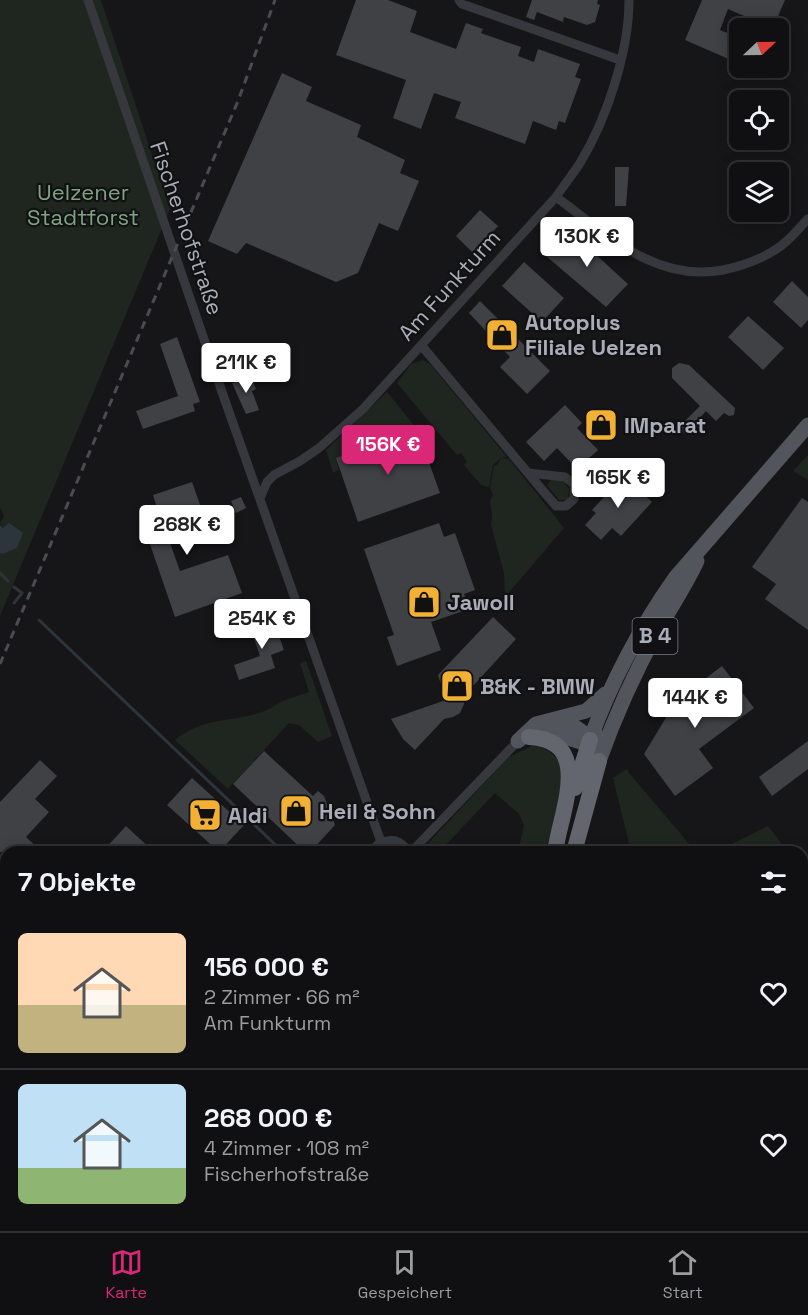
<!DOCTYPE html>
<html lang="de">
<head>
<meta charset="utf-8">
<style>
  body { margin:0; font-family:"Space Grotesk",sans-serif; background:#1e1e20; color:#f1f3f6; height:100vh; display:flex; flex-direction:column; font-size:22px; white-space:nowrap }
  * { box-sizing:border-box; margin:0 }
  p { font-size:20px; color:#9c9d9f }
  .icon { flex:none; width:33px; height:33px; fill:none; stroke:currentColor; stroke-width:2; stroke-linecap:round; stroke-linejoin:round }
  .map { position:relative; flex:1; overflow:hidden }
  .panel { position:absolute; left:0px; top:846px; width:808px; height:386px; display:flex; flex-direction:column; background:#101012; border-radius:18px 18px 0 0; box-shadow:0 3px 15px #0003,0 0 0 2px #303032 }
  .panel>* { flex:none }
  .needle { width:39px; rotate:68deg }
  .controls { position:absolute; left:729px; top:18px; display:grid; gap:12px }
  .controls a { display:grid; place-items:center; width:60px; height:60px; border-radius:9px; background:#101012; box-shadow:0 3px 15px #0003,0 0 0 2px #303032; font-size:30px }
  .price { position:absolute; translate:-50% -51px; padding:0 14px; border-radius:6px; background:#fff; color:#222; font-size:20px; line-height:39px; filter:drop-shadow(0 2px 3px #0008) }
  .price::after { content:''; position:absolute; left:50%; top:36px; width:18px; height:14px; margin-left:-9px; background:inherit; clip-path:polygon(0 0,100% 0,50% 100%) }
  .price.selected { background:#db2777; color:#fff }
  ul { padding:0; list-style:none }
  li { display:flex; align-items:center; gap:18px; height:150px; padding:0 18px }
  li+li { border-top:2px solid #303032 }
  li span { display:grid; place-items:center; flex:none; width:168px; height:120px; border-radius:9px; color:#555 }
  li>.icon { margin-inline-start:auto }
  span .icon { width:72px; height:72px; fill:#fffc; stroke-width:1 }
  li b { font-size:26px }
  h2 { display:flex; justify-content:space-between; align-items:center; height:72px; padding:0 18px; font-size:26px }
  .menu { display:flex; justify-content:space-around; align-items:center; height:84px; border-top:2px solid #303032; background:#101012; font-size:16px; color:#9c9d9f }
  .menu a { display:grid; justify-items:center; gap:3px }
  .menu .selected { color:#db2777 }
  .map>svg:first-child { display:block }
</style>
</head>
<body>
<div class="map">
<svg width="808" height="1231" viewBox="0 0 808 1231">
  <rect width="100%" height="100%" fill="#161618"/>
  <!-- green -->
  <path fill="#1e261f" d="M0,0h101l69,209 -170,407v-63l2,1 1,-26 -3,-5 4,-7 -4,-9z
    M423,360l7,4 77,93 -5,1 7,1 55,69 -59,69 -1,-24 -13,-48 1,-9 -2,-15 3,-6 -3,-7 4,-22 4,-2 3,-6 -8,7 -4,22 -8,-2 -17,-20 3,-3 -6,-9 -4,2 -60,-72 14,-19z
    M387,392l30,37 -81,29 3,12 -6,3 -7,-23z
    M808,455v25l-15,-9z
    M551,480h10l9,9 -2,11h-9l-12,-15z
    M306,661l26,75 -14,6 -19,-17 -10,-2 -61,66 -53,-49c29,-24 55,-17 87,-28 6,-2 11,-6 17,-9 9,-5 20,-7 30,-11l-9,-29z
    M532,746c18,0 32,15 31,33 -1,24 -12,50 -18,73h-27l6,-27 -5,-11 -24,-21 -56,59h-19l89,-95z
    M627,769l3,5 66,78h-38l-29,-9 -16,-65z
    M768,826l20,26h-72z
    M802,872l6,7v42l-5,5z"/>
  <!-- water -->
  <path fill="#2c353c" d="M9,523l14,10 -6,15 -15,6 -2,-1v-28l3,3z"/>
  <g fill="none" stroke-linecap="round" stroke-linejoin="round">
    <!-- stream -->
    <path stroke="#2c353c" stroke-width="3" d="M0,573l8,8
      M14,587l8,6 -8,10
      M39,620l244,232"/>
  </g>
  <!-- building -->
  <path fill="#404145" d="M356,0h32l29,11 -7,21 46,17 10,-26 17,6 -2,4 40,14 -3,9 16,6 4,-13 42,15 -5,13 6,2 -16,44 -6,-2 -3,9 -23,-9 -8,23 -70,-26 6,-16 -27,-9 -13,36 -28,-11 13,-38 -70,-25z
    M532,0h66l-1,4 3,1 -5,17 -8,3 -23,-8 -1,5 -26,-10 -3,8 -8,-3z
    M702,0h83l-12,28h-26l4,-9 -23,-10 -8,21 20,8v26l-55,-24z
    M282,73l30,14 -6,14 55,24 -4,12 48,23 -5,13 19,8 -21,50 -19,-8 -21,50 -22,9 -90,-39 -9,11 -29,-13z
    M615,167h14l-3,39h-11z
    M480,210l18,16 -25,27 -17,-17z
    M572,228l24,22 -3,2 35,32 -22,23 -60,-51z
    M524,262l40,36 -22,24 -40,-36z
    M792,281l16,16v23l-7,8 -28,-26z
    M480,301l70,70 -23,23 -27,-27 10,-10 -41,-44z
    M748,316l36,32 -21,22 -35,-33z
    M177,337l23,65 -7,2 2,7 -52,18 -7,-18 42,-15 -18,-52z
    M679,363l10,2 46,43 -1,7 -5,1 -5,-3 -8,8 -10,-10 -21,23 -7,-6 22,-22 -28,-28v-10z
    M251,376l5,13 -4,2 7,19 -13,4 -14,-31z
    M565,405l17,18 -5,5 21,22 -21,19 -20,-21 -13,13 -18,-19z
    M417,429l23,64 -82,29 -22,-64z
    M624,475l28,27 -31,34 -9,-8 -11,12 -16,-15 11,-12 -4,-3z
    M192,482l12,34 -39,13 15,42 48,-16 14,38 -67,24 -33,-96 17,-7 -6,-19z
    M241,497l5,11 -10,5 -5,-12z
    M802,498l6,4v128l-43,-31 11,-15 -24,-17z
    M439,523l5,14 11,-4 20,57 -11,4 5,15 -38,13 10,28 -44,16 -10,-29 7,-2 -30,-86z
    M493,617l23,22 -52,57v8l-4,9 -7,4 -9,2 -29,31 -12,-11 -12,-20 55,-19 -8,-25z
    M273,619l11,31 -13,5 4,13 -36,12 -5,-15 26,-9 -10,-29z
    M722,666l32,42 -55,41 14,19 -38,28 -31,-42 23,-38 5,-4 -4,-5z
    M808,741v28l-36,27 -13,-19z
    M264,751l49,45 5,-5 6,5 11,29 -25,27h-5l-72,-68z
    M40,760l17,16 -22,23 14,13 -23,25 16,15h-42v-50z
    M192,778l52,47 -25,27 -52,-47z
    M126,826l28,26h-52z"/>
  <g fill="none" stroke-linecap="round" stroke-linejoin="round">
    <!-- street -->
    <path stroke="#37383d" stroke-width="9" d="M88,0l134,392 159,450
      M459,0l3,4 158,56
      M556,197c51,37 99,86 167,73 19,-4 39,-11 55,-22 11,-7 21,-20 30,-29
      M421,345l122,146 13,15h10l8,-7 1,-14 -10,-8 -37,-4
      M260,498l7,-16 7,-7 26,-14 19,-13 44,-39 193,-212c8,-12 17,-23 24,-34 27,-44 49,-112 49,-163
      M371,852c10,-15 28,-16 37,0
      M408,852l7,-4 103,-107
      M802,945l6,-5
      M269,1226l7,5
      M403,1226l14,5
      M65,1231l5,-5
      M247,1231l3,-5
      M448,1231l18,-5"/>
    <!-- primary -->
    <path stroke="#53555c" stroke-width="15" d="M555,720c17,3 30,11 39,26
      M535,735l21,-1 25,8 18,-5
      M590,740c21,-58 49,-111 85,-162l133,-153
      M518,741l18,-17 50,-13 19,-17
      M599,761c16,-45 36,-89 59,-131 13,-23 28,-45 39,-69"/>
    <!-- highway -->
    <path stroke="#63666e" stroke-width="16" d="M529,737c66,3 31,76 26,115
      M575,788l15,-48
      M574,852l25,-91
      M568,1226l1,5
      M586,1226l2,5"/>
    <!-- rail -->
    <path stroke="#4a4c52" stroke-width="3" stroke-dasharray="8 6" stroke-linecap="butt" d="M0,664l238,-563 37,-101
      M802,1008l6,-4
      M802,1103l6,-1
      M802,1121l6,-1
      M802,1130h6
      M802,1154h6
      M802,1166h6
      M802,1182h6
      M802,1192l6,1
      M802,1211l6,2
      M740,1230l68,-1
      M484,1231l7,-5
      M540,1231l9,-5"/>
  </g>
  <!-- icons -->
  <defs>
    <g id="shop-square" transform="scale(1.725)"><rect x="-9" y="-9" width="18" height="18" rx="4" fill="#f2b134" stroke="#111113"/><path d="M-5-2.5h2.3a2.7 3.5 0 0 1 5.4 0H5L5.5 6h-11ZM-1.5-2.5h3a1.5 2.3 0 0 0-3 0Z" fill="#111"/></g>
    <g id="supermarket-square" transform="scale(1.725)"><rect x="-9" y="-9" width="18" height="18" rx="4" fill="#f2b134" stroke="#111113"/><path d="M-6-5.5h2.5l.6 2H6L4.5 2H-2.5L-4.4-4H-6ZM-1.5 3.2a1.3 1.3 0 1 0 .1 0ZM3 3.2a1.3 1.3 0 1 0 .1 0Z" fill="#111"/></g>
  </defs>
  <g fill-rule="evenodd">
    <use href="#shop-square" x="502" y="335"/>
    <use href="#shop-square" x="601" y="425"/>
    <use href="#shop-square" x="424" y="602"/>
    <use href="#shop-square" x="457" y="686"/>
    <use href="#shop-square" x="296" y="811"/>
    <use href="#supermarket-square" x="205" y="815"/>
  </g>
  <g text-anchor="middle" stroke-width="4.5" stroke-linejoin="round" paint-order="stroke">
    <!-- shield labels -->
    <rect fill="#111113" stroke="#7b7e86" stroke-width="1.5" x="632.5" y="618" width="45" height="36" rx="4.5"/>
    <g font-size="21" font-weight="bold" fill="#a8adb8">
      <text x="655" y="643">B 4</text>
    </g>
    <!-- park labels -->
    <g font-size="22" fill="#7fa381" stroke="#111113">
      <text x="83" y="200">Uelzener<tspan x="83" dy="25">Stadtforst</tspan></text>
    </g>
    <!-- street labels -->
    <g font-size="22" fill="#a8adb8" stroke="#111113">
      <text transform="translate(187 228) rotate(71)" y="8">Fischerhofstraße</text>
      <text transform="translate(449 285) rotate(-48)" y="8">Am Funkturm</text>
    </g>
    <!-- poi labels -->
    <g font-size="22" font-weight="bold" fill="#a8adb8" stroke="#111113" text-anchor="start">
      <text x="525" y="330">Autoplus<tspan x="525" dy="25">Filiale Uelzen</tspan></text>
      <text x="624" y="433">IMparat</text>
      <text x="447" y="610">Jawoll</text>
      <text x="480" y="694">B&amp;K - BMW</text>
      <text x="319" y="819">Heil &amp; Sohn</text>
      <text x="228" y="823">Aldi</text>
    </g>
  </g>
</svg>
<div class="controls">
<a><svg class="needle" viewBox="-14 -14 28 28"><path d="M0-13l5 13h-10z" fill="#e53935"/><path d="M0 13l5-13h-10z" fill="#9c9d9f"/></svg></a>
<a><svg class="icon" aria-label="locate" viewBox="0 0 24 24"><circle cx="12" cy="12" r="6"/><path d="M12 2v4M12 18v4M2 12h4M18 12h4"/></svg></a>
<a><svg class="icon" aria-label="layers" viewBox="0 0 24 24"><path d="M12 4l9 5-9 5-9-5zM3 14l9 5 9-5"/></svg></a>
</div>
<b class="price" style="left:587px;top:268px">130K €</b>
<b class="price" style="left:246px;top:394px">211K €</b>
<b class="price selected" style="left:388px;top:476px">156K €</b>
<b class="price" style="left:618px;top:509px">165K €</b>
<b class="price" style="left:187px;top:556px">268K €</b>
<b class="price" style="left:262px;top:650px">254K €</b>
<b class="price" style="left:695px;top:729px">144K €</b>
<section class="panel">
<h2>7 Objekte<svg class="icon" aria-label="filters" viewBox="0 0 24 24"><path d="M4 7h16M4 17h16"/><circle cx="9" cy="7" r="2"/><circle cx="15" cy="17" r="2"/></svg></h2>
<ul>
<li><span style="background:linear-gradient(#ffd9b3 60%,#c2b280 0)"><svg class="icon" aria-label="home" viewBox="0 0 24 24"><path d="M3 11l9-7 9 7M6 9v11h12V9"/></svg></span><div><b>156 000 €</b><p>2 Zimmer · 66 m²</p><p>Am Funkturm</p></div><svg class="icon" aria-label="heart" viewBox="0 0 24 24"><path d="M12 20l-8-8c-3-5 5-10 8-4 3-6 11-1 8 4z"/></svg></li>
<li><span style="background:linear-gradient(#bfe0f5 70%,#8fb573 0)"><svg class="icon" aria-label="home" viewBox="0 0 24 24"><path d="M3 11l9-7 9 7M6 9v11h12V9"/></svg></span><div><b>268 000 €</b><p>4 Zimmer · 108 m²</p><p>Fischerhofstraße</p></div><svg class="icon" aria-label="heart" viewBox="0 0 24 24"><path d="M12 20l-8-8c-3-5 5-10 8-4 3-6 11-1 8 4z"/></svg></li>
</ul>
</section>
</div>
<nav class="menu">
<a class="selected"><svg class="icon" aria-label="map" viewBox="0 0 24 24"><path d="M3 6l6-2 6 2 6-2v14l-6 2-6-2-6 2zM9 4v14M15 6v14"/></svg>Karte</a>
<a><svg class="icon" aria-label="saved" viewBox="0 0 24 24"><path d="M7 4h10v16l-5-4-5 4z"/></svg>Gespeichert</a>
<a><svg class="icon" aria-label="home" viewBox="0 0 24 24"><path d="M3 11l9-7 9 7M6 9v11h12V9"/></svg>Start</a>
</nav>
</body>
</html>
